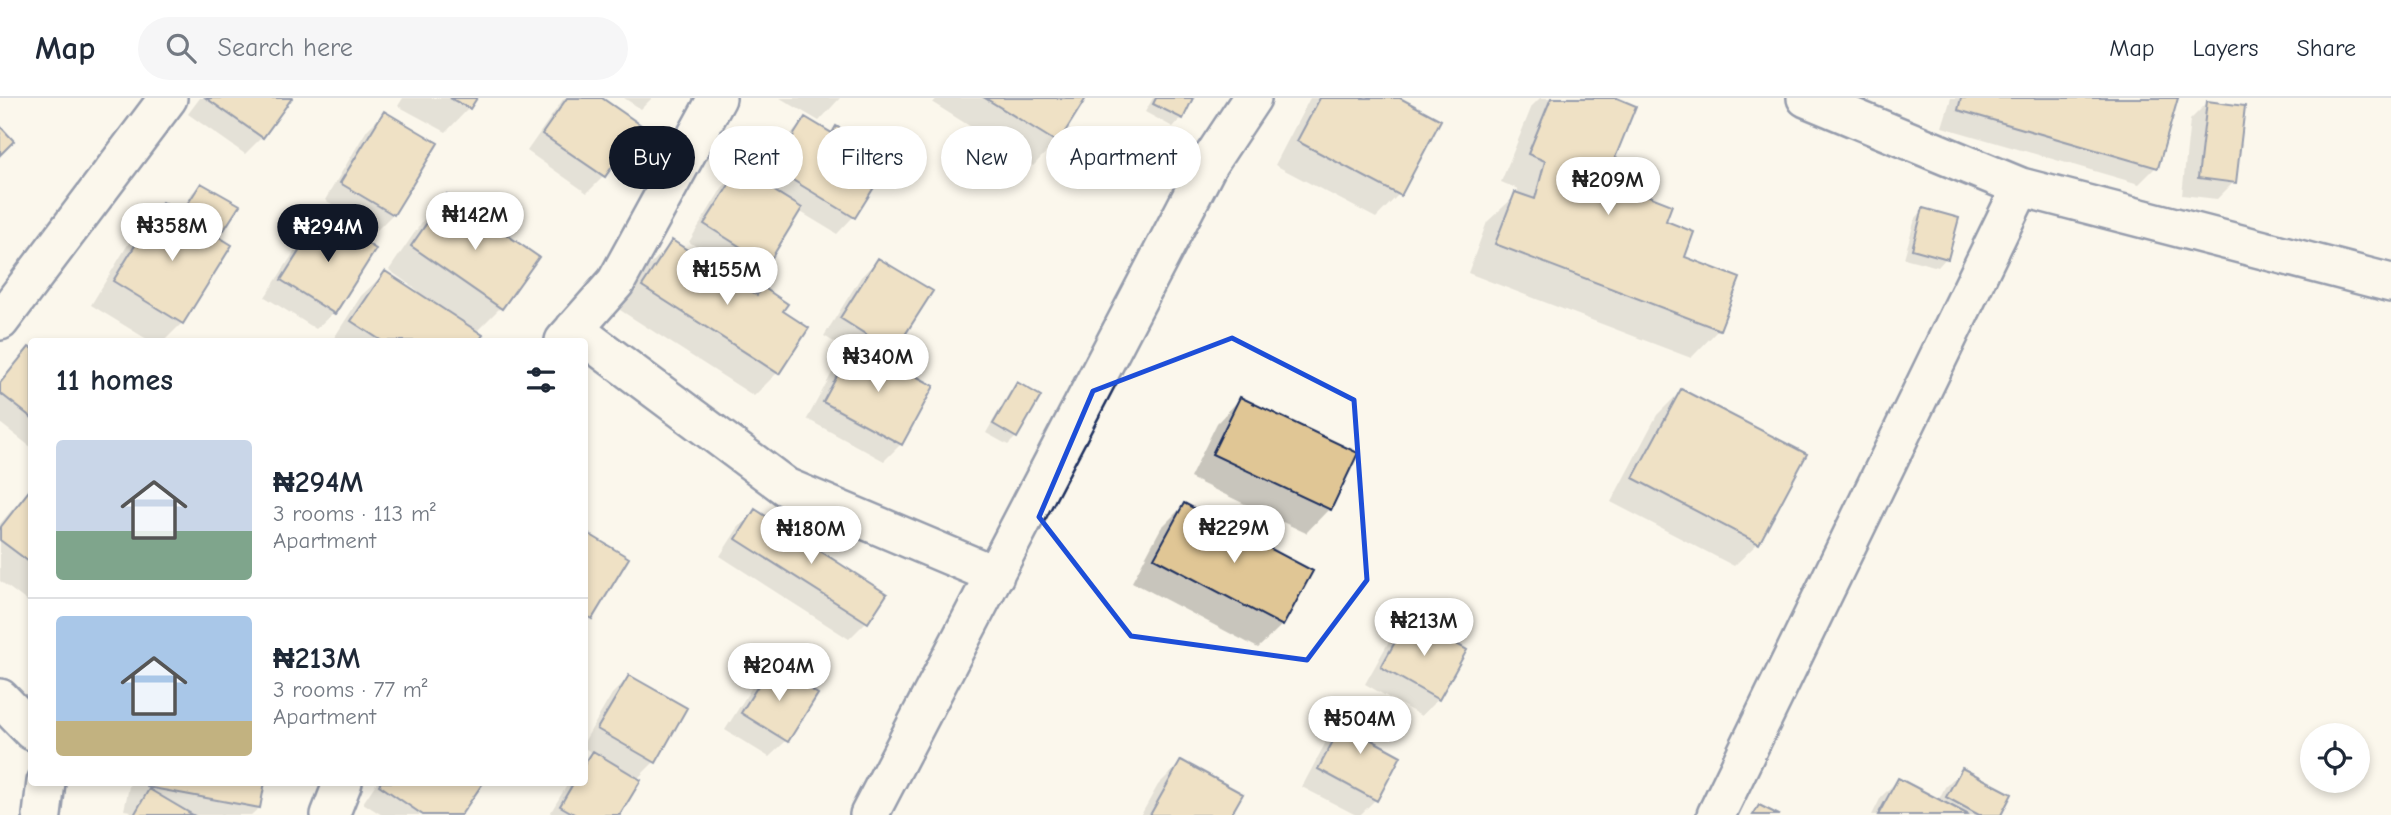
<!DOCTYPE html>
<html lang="en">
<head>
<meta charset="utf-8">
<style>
  body { margin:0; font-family:"Comic Neue",sans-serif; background:#f6f6f7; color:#1f2937; height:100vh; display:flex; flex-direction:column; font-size:26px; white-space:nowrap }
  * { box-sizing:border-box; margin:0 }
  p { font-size:23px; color:#747a83 }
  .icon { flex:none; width:38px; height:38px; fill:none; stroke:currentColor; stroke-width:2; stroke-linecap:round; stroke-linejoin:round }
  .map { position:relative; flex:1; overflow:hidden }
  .panel { position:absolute; left:28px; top:240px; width:560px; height:448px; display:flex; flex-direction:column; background:#fff; border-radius:7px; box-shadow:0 4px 10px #0003 }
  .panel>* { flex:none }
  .banner { position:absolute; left:609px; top:28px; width:665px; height:63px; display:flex; gap:14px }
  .buttons { position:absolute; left:2300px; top:625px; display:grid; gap:14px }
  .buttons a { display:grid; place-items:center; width:70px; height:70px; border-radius:50%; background:#fff; box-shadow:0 4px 10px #0003; font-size:35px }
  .price { position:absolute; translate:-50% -60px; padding:0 16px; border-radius:24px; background:#fff; color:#222; font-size:23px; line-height:46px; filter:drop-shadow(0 2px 4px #0008) }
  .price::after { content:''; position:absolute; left:50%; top:42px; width:21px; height:16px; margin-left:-10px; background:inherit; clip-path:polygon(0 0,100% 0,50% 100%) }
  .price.current { background:#111827; color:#fff }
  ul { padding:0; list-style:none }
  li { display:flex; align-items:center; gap:21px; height:175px; padding:0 28px }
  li+li { border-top:2px solid #e0e1e3 }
  li span { display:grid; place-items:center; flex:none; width:196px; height:140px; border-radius:7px; color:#555 }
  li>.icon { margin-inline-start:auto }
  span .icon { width:84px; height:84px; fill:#fffc; stroke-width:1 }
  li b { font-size:30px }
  h2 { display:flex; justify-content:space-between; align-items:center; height:84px; padding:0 28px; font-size:30px }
  .chip { padding:0 24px; border-radius:32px; background:#fff; box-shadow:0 4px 10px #0003; font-size:24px; line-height:63px }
  .chip.current { background:#111827; color:#fff }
  header { display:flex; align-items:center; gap:42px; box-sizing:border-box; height:98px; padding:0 35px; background:#fff; border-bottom:2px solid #e0e1e3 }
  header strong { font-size:33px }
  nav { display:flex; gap:38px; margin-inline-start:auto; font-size:24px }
  .search { width:490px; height:63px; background:#f6f6f7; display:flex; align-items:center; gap:18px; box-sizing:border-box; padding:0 24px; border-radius:38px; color:#747a83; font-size:26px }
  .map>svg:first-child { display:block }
</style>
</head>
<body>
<header>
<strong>Map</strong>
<div class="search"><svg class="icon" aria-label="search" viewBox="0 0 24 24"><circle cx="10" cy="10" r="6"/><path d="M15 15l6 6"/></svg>Search here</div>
<nav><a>Map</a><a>Layers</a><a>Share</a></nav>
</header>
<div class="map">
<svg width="2391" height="717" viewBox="0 0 2391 717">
  <rect width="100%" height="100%" fill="#fbf7ec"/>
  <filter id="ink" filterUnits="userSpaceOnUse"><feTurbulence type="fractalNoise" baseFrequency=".0143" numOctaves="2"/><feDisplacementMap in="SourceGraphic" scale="14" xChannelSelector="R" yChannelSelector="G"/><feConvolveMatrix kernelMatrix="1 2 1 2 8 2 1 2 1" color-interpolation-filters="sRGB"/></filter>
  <g filter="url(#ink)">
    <!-- shadow -->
    <path fill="#0003" d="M200,0h90l-28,39 -17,17 -57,-40z
      M403,0h72l-6,10 -23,24 -48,-26z
      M564,0h35l5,78 -17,17 -60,-42z
      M624,0h28l-11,11z
      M780,0h60l-21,23z
      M937,0h147l-28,44 -23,24 -100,-63z
      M1153,0h38l-10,20 -8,9 -28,-15z
      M1310,0h86l3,96 -23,24 -101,-53z
      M1540,0h72v62l14,29 38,33 55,107 -28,29 -223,-85 19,-51 30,-28 1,-5 -17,-7 31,-76z
      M1951,0h225l-20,69 -17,17 -197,-57z
      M2207,5l27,79 -17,17 -35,-4 8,-75z
      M384,15l9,101 -17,17 -51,-31 42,-70z
      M806,21l24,15 6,-6 17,89 -16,17 -38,-23 -32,52 -17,16 -61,-37 33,-54 17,-17 20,13 30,-48z
      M201,87l22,44 -8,8 -33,86 -18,18h-14l-59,-36 47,-77 24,-24 17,11 13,-22z
      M448,98l88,61 -36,51 -24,24 5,3 -4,6h-145l29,-45 24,-23 31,20 1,-3 -28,-20 35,-51z
      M1923,112l23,48 -8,9 -34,-9 11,-39z
      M323,119l10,96 -17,16 -51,-32 41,-63z
      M672,144l135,86 -30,45 -23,23 -134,-86 29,-44z
      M878,162l15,91 -10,10 18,83 -17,17 -77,-42 31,-57 11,-11 -25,-15 37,-59z
      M29,251l3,2v97l-32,-25v-42z
      M1017,287l-1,52 -8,8 -22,-12 23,-40z
      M1681,293l77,152 -24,23 -123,-64 46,-87z
      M1240,301l116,54 -27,56 -23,24 -116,-55 27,-55z
      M32,388v119l-32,-24v-57z
      M1184,407l98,120 -24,23 -126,-66 29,-54z
      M755,413l129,84 -18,27 -17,17 -129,-83 18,-28z
      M584,435l7,85 -7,6z
      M1409,521l29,80 -17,17 -56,-32 27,-48z
      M771,569l15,74 -17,16 -44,-27 29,-46z
      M629,579l25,85 -17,17 -19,36h-69l20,-33h15v-20l9,-9 -9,-5v-6l28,-48z
      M1352,610l14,31 9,61 -15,15h-4l-54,-28 33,-62z
      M1181,664l48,53h-88l17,-30z
      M1962,672l37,45h-127l9,-18 17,-17 40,21 7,-14z
      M130,684h134l-5,26 -8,7h-115l2,-3 -10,3 3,-4 -7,-1z
      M377,684h102l-20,33h-77l-19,-12z"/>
    <!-- building -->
    <path fill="#e0c695" stroke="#1b2f5e" stroke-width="2" d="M206,0h86l-29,40z
      M450,0h27l-7,11z
      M567,0h35l39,27 -36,52 -63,-43z
      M985,0h101l-28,45z
      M1156,0h37l-10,21 -30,-15z
      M1320,0h80l41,22 -40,76 -104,-55z
      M1551,0h66l19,8 -21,52 19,5 -6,25 44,17 -6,16 28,11 -9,25 55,21 -20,52 -225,-86 20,-52 20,7 10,-38 -17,-7z
      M1961,0h217l-20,70 -200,-58z
      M2207,3l38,5 -9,77 -38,-5z
      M384,13l54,32 -44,72 -54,-32z
      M805,19l27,16 4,-7 55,34 -36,58 -82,-50z
      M0,28l14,15 -14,14z
      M739,71l63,39 -34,56 -64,-40z
      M201,85l39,22 -16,25 -39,-22z
      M447,96l92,63 -37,52 -91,-63z
      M162,104l70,43 -49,79 -70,-43z
      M1923,110l36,10 -11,41 -36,-10z
      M322,117l54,34 -41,65 -54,-34z
      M672,142l85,55 6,-8 25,17 -5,7 26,17 -30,46 -137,-88z
      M878,160l55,33 -39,61 -54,-34z
      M385,173l98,64 -4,6h-97l-31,-20z
      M855,245l79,43 -32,59 -79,-43z
      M29,249l3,2v69l-32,-25v-10z
      M1017,284l24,14 -24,42 -24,-14z
      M1681,291l126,65 -48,90 -126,-66z
      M1240,299l118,56 -27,57 -119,-56z
      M32,389v77l-32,-24v-12z
      M1184,405l129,68 -30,55 -129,-68z
      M755,411l132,85 -19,29 -132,-84z
      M584,433l45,27 -37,61 -8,-5z
      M1409,519l58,33 -28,50 -58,-33z
      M771,567l47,29 -30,48 -47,-29z
      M629,577l58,33 -31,55 -59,-34z
      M1352,608l26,14 -10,18 33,18 -24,45 -59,-32z
      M593,653l48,29 -21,35h-44l-16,-9 14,-24h10v-17z
      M1181,662l62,34 -12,21h-81z
      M1962,670l50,26 -11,21h-22l-33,-18z
      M1898,680l71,37h-91z
      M148,684h117l-5,26 -113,-21z
      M381,684h101l1,1 -22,32h-38l-44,-30z
      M149,691l44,26h-59z
      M1759,707l20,10h-26z"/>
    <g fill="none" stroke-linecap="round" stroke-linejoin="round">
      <!-- minor casing -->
      <g stroke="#1b2f5e" stroke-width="42">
        <path id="minor" d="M1806,0l215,89 370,96
          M0,223l168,-223
          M574,231l212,158 209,88
          M564,243l52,-59 101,-184
          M0,600l32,33
          M42,717l4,-33
          M330,717l13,-33
          M869,717l340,-652 43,-65
          M1716,717l305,-628"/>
      </g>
      <!-- minor -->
      <use href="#minor" stroke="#fbf7ec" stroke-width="37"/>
    </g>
  </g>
  <!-- marked area -->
  <path d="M0 0H2391V717H0ZM1232,240l122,62 13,180 -60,80 -176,-24 -92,-119 54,-126z" fill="#fbf7ec" fill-opacity=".55" fill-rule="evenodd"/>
  <path fill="none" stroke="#1d4ed8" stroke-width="5" stroke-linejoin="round" d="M1232,240l122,62 13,180 -60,80 -176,-24 -92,-119 54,-126z"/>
</svg>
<div class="buttons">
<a><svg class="icon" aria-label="locate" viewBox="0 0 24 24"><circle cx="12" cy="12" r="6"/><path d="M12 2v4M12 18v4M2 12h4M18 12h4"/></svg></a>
</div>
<b class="price" style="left:1608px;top:119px">₦209M</b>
<b class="price" style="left:475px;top:154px">₦142M</b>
<b class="price" style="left:172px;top:165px">₦358M</b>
<b class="price current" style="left:328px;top:166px">₦294M</b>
<b class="price" style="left:727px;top:209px">₦155M</b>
<b class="price" style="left:878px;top:296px">₦340M</b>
<b class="price" style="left:1234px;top:467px">₦229M</b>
<b class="price" style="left:811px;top:468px">₦180M</b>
<b class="price" style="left:1424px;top:560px">₦213M</b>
<b class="price" style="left:779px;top:605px">₦204M</b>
<b class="price" style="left:1360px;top:658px">₦504M</b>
<div class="banner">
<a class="chip current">Buy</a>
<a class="chip">Rent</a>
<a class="chip">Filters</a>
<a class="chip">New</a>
<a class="chip">Apartment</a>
</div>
<section class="panel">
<h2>11 homes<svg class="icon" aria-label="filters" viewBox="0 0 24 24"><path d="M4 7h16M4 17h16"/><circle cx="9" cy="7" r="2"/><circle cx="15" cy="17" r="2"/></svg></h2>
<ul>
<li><span style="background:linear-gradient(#c9d6e8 65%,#7fa58c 0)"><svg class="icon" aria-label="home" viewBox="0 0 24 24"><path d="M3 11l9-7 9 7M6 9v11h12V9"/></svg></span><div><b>₦294M</b><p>3 rooms · 113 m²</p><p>Apartment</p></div></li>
<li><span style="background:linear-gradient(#a9c7e8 75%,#c2b280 0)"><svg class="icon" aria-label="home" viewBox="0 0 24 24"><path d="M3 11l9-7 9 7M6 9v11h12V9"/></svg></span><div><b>₦213M</b><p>3 rooms · 77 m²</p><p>Apartment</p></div></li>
</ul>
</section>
</div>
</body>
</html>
